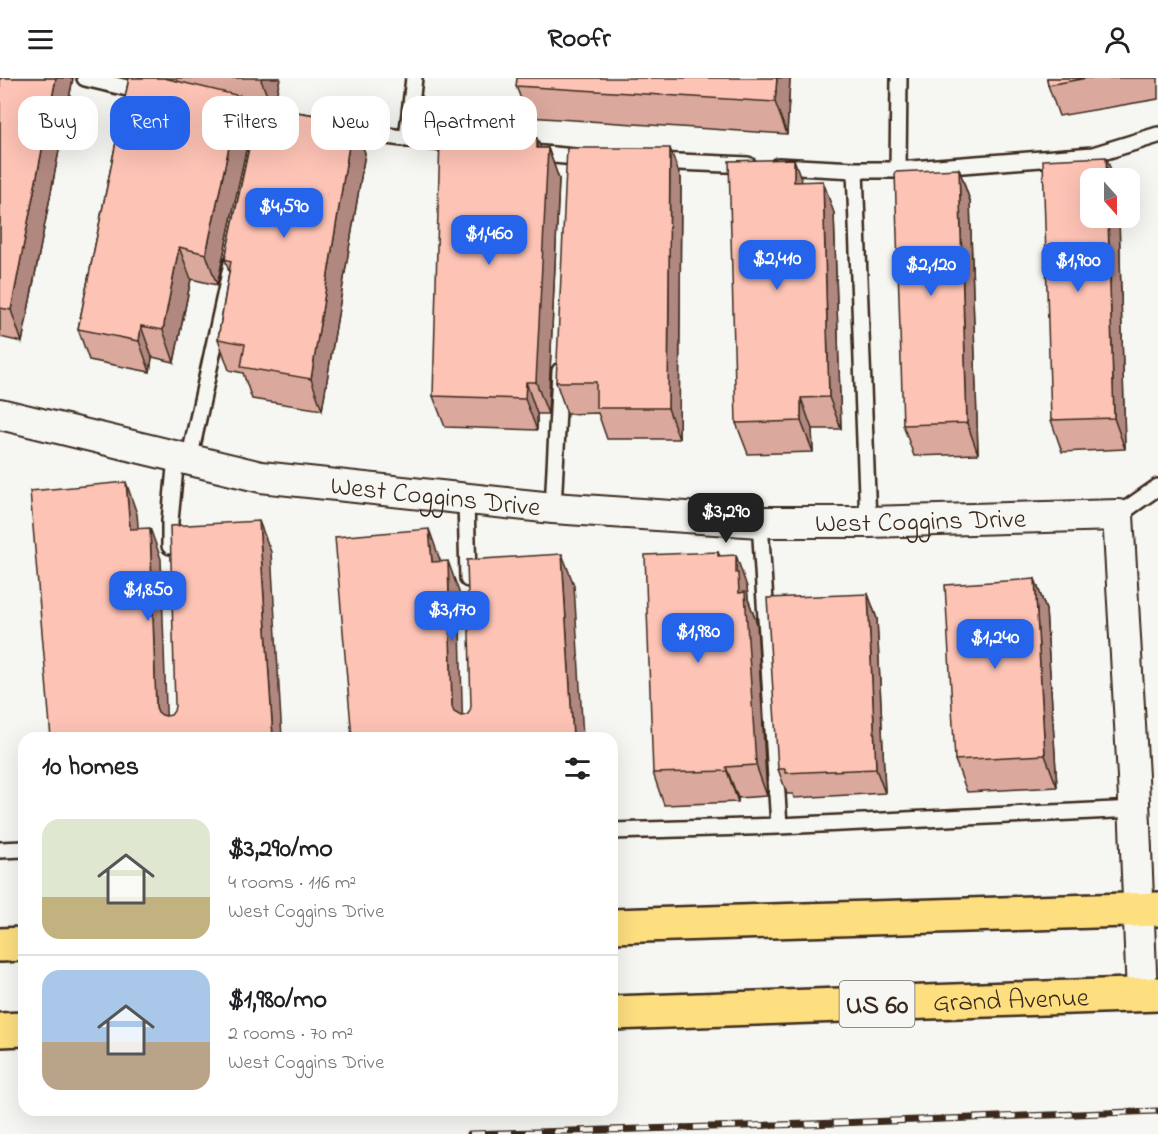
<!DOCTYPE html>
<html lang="en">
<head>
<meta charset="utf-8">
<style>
  body { margin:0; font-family:"Indie Flower",sans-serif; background:#f2f2f2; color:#202124; height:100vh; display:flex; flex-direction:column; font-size:22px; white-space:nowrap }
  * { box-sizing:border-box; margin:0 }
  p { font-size:20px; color:#757577 }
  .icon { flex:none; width:33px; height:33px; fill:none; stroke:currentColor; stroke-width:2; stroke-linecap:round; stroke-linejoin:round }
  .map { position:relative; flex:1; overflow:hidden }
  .sheet { position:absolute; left:18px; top:654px; width:600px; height:384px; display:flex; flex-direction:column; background:#fff; border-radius:18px; box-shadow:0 6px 24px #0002 }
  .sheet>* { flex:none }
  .banner { position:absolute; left:18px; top:18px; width:600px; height:54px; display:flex; gap:12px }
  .needle { width:39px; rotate:159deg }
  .controls { position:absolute; left:1080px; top:90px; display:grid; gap:12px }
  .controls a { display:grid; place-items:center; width:60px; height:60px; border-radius:12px; background:#fff; box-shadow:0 6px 24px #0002; font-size:30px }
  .price { position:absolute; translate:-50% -51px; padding:0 14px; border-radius:12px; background:#2563eb; color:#fff; font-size:20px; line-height:39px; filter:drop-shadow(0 2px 3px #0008) }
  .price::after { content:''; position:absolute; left:50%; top:36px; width:18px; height:14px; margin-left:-9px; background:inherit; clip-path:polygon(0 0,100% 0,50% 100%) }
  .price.current { background:#222; color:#fff }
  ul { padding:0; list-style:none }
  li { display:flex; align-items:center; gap:18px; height:150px; padding:0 24px }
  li+li { border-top:2px solid #e0e0e0 }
  li span { display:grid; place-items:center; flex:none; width:168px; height:120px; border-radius:18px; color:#555 }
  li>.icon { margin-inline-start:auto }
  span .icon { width:72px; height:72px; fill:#fffc; stroke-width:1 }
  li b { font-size:26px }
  h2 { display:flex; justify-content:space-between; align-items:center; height:72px; padding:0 24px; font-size:26px }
  .pill { padding:0 21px; border-radius:18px; background:#fff; box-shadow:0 6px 24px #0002; font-size:21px; line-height:54px }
  .pill.current { background:#2563eb; color:#fff }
  header { display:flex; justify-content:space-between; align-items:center; height:78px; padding:0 24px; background:#fff; font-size:27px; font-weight:700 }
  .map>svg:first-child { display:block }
</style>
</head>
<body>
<header><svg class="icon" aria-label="menu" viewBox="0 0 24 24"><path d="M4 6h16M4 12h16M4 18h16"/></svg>Roofr<svg class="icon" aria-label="person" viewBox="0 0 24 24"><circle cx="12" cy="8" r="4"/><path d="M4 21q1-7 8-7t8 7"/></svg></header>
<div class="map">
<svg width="1158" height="1056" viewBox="0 0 1158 1056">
  <rect width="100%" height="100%" fill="#f6f6f2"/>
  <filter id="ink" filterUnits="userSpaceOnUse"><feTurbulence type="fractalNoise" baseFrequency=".0167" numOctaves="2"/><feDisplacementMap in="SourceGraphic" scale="12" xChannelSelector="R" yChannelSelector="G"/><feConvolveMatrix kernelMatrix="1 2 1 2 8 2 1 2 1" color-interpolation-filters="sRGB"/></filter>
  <g filter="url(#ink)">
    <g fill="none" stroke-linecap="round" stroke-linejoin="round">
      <!-- service casing -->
      <g stroke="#3b2a1e" stroke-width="20">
        <path id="service" d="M85,0l59,14
          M338,52l122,15
          M407,61l7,-61
          M532,75l54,5
          M655,83l93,4
          M778,88l77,4h43l195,-15 65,-20
          M855,92l13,352
          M898,92l1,-92
          M189,382l43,-197
          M466,422l2,79
          M553,430l7,-137
          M1118,437l40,-28
          M760,444l19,304
          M170,468v-25l6,-64
          M612,753l167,-5 356,-17
          M0,772l24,-1"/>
      </g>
      <!-- minor casing -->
      <g stroke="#3b2a1e" stroke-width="34">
        <g id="minor">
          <path id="s1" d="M0,336l261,63 292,31 207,14h108l250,-7 15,262 9,218"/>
        </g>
      </g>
      <!-- trunk casing -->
      <g stroke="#3b2a1e" stroke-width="38">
        <g id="trunk">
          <path d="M612,848l546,-17"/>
          <path d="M0,867l24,-1"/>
          <path id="s2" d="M612,935l546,-19"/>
          <path d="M0,952l24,-1"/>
        </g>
      </g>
      <!-- service -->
      <use href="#service" stroke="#f6f6f2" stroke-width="15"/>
      <!-- minor -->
      <use href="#minor" stroke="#f6f6f2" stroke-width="30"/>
      <!-- trunk -->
      <use href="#trunk" stroke="#fddf80" stroke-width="33"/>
      <!-- rail casing -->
      <g stroke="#3b2a1e" stroke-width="7">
        <path id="rail" d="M470,1056l340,-10 348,-13"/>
      </g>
      <!-- rail -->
      <use href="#rail" stroke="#f6f6f2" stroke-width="4.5" stroke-dasharray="14" stroke-linecap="butt"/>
    </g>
    <!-- wall -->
    <path fill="#daa89c" stroke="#3b2a1e" stroke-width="1.5" d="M0,0h73l-51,264 -22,-5z
      M129,0h151l-7,30 80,13 12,32 -43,257 -70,-11 -9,-26 -14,-3 -11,-31 11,-67 -4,-13 32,-151 -14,-3 8,22 -34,158 -26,-6 -17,83 -22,-5 -2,15 -61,-12 -11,-31z
      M790,0l-3,56 -259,-17 -12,-31z
      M1047,0h111v21l-99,17 -11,-31z
      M541,70h7l11,31 -11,235h-11v16l-92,-3 -12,-31z
      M959,91l11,32 8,253 -64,2 -11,-31z
      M681,101l-2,260h-72l-9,-26 -31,1 -11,-32z
      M802,104l32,31 7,216h-29l1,23 -65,2 -12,-31z
      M1090,140h29l6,231 -63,3 -11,-32z
      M718,474l2,4 27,31 1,12 9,25 10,172 -29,2v4l-74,3 -11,-32z
      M1035,501l11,31 11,177 -90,5 -12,-32z
      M868,516l9,25 8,174 -91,5 -1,-4h-6l-9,-25z"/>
    <!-- shaded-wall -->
    <path fill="#b1887f" stroke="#3b2a1e" stroke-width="1.5" d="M56,0h17l-51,264 -11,-32z
      M262,0h18l-7,33 -12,-31z
      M777,0h13l-3,56 -12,-32z
      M240,18l11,31 -34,158 -11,-31z
      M353,43l12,32 -43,257 -11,-31z
      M537,60l10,27 1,-17 11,31 -11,235 -12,-32z
      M670,70l11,31 -2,260 -11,-31z
      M1106,79l8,21h-7z
      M794,81l11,31 -11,-8z
      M959,91l11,32 8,253 -11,-31z
      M823,103l11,32 7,216 -12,-32z
      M1108,140h11l6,231 -11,-31z
      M179,169l12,32 -17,83 -11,-32z
      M141,248l11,31 -2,15 -11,-31z
      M526,304l11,32v16l-12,-31z
      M801,320l11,31 1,23 -12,-31z
      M126,404l11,32 4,46 -11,-31z
      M259,443l12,31 11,186h-9z
      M150,450l11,31 6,179 -11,-31z
      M429,451l11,31 3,33 -11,-31z
      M562,476l12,31 9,153h-10z
      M736,477l11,32 1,12 9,25 10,172 -11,-31 -20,-192z
      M448,483l11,31 4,146 -11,-31z
      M1035,501l11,31 11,177 -12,-32z
      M868,516l9,25 8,174 -9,-24z
      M726,689l12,31v4l-11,-31z"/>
    <!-- building -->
    <path fill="#fdc3b5" stroke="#3b2a1e" stroke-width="1.5" d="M0,0h56l-45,232 -11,-2z
      M129,0h35l76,18 -34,158 -27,-7 -16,83 -22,-4 -2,15 -61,-12z
      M517,0h260l-2,24 -259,-16z
      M1047,0h40l-39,7z
      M258,28l95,15 -42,258 -70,-12 4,-23 -27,-5 13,-78 -6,-2z
      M440,58l97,2v10h11l-12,234h-10l-1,17 -92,-3z
      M567,70h103l-2,260h-72v-26h-40z
      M1106,79l1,21h-17v40h18l6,200 -63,2 -8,-260z
      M794,81v23l29,-1 6,216 -28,1v23l-65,2 -7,-262z
      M959,91l8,254 -64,2 -8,-253z
      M126,404l4,47 20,-1 6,179 2,5 4,3 4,1 5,-1 3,-4 1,-5 -5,-180 89,-5 14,217h-222l-21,-247z
      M429,451l3,33 16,-1 4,146 2,5 7,4 6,-1 3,-4 1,-5 -4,-146 95,-6 11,184h-221l-17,-201z
      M718,474v4l18,-1v18h2l1,20 6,-1 11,173 -30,2 1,4 -74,2 -8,-218z
      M1035,501l10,176 -90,5 -10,-175z
      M868,516l8,175 -91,4v-4h-7l-11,-171z"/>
  </g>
  <g text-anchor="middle" stroke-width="5" stroke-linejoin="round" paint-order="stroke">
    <!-- shield labels -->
    <rect fill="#f6f6f2" stroke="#73675e" stroke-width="1.5" x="839.5" y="903" width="75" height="46" rx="4.5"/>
    <g font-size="26" font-weight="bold" fill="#3b2a1e">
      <text x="877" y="935">US 60</text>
    </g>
    <!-- street labels -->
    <g font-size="27" fill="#3b2a1e" stroke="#f6f6f2">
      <text dy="9" stroke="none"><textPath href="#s1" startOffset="444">West Coggins Drive</textPath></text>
      <text dy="9" stroke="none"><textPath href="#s1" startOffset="930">West Coggins Drive</textPath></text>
      <text dy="9" stroke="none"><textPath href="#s2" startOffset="399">Grand Avenue</textPath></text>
    </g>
  </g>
</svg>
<div class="controls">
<a><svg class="needle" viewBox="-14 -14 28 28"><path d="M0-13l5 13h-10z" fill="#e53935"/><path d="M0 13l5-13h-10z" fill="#757577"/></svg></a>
</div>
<b class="price" style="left:284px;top:161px">$4,590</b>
<b class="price" style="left:489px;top:188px">$1,460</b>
<b class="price" style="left:777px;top:213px">$2,410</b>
<b class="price" style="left:1078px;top:215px">$1,900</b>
<b class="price" style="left:931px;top:219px">$2,120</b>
<b class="price current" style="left:726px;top:466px">$3,290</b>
<b class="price" style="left:148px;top:544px">$1,850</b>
<b class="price" style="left:452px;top:564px">$3,170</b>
<b class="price" style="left:698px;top:586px">$1,980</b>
<b class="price" style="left:995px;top:592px">$1,240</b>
<div class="banner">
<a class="pill">Buy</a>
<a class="pill current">Rent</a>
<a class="pill">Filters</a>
<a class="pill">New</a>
<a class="pill">Apartment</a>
</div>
<section class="sheet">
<h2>10 homes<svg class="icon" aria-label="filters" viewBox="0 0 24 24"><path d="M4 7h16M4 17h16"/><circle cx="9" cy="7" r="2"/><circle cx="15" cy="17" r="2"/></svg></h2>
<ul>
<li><span style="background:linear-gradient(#dfe7d0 65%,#c2b280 0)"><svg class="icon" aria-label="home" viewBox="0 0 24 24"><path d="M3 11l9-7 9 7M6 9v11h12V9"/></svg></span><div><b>$3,290/mo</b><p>4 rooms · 116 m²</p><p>West Coggins Drive</p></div></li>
<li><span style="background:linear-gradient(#a9c7e8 60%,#b9a48a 0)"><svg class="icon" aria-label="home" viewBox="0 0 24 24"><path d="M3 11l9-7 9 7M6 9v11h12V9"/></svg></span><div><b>$1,980/mo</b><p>2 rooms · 70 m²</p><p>West Coggins Drive</p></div></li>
</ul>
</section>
</div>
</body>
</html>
